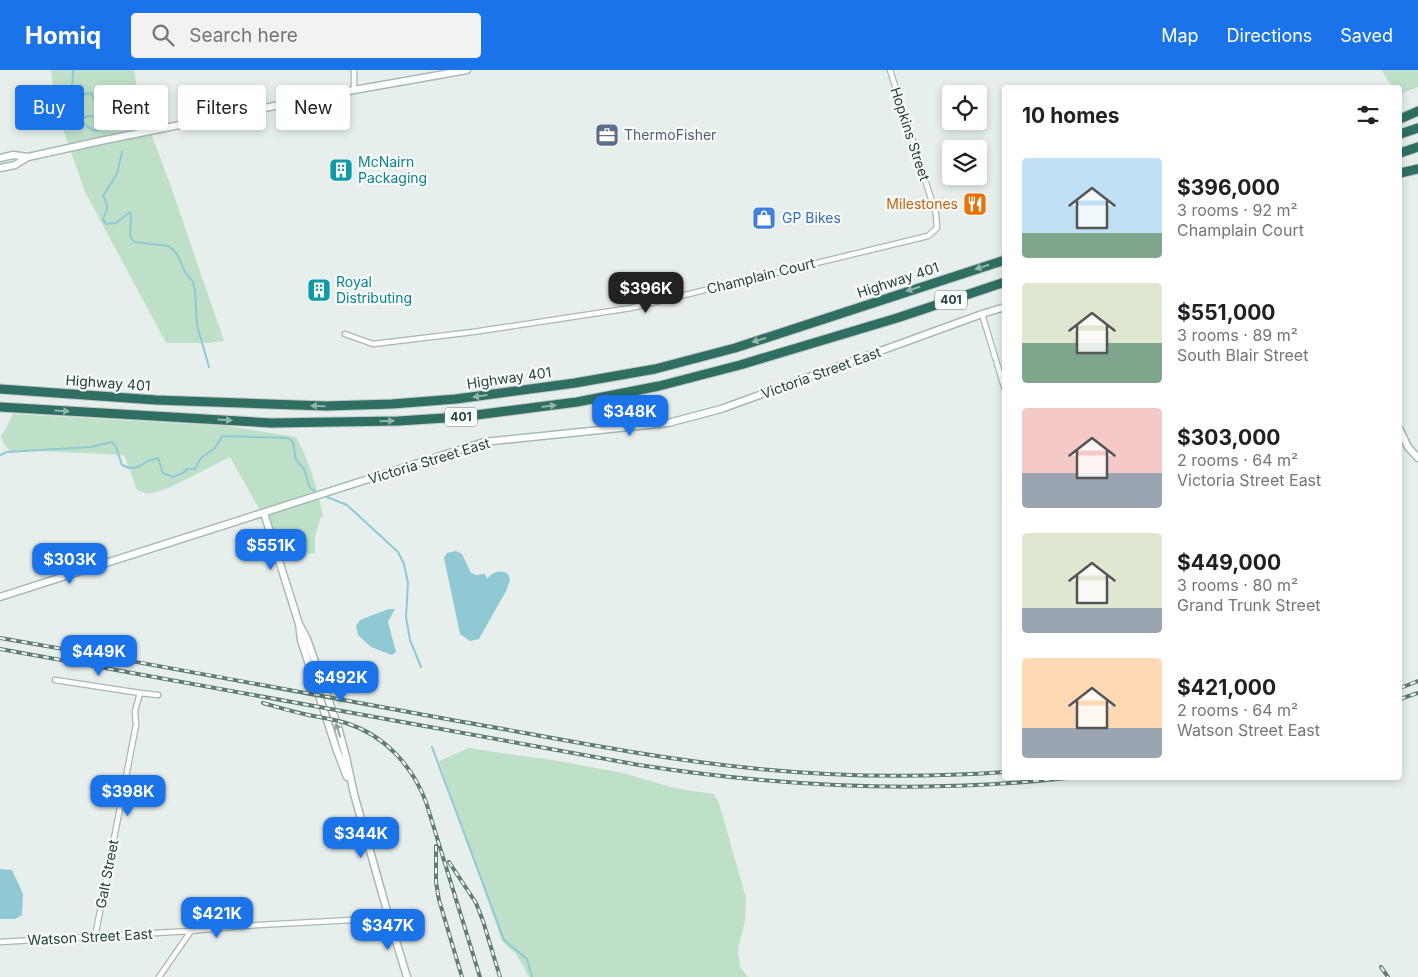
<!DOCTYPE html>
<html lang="en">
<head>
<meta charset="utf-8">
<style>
  body { margin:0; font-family:Inter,sans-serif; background:#f2f2f2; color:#202124; height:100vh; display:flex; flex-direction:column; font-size:19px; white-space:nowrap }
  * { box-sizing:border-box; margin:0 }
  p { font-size:16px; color:#757577 }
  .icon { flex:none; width:28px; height:28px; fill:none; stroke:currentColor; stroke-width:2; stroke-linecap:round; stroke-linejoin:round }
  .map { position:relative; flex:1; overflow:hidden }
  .details { position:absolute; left:1002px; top:15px; width:400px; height:695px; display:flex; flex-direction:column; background:#fff; border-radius:5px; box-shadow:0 2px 8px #0003 }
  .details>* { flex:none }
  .top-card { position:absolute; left:15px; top:15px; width:475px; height:45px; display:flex; gap:10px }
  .fabs { position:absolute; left:942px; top:15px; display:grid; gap:10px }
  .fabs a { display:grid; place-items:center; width:45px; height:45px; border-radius:5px; background:#fff; box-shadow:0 2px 8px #0003; font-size:25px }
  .price { position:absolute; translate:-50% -42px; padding:0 11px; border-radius:10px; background:#1a73e8; color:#fff; font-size:16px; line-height:32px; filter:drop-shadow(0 1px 2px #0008) }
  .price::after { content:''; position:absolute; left:50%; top:30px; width:15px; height:11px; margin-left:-8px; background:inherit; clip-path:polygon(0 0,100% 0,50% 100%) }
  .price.selected { background:#222; color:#fff }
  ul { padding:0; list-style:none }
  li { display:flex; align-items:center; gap:15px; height:125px; padding:0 20px }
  li span { display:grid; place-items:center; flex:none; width:140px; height:100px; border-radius:5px; color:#555 }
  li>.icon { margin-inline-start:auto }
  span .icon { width:60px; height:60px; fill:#fffc; stroke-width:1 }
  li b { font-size:21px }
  h2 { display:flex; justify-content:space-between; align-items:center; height:60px; padding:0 20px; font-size:21px }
  .chip { padding:0 18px; border-radius:5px; background:#fff; box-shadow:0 2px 8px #0003; font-size:18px; line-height:45px }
  .chip.selected { background:#1a73e8; color:#fff }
  header { display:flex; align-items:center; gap:30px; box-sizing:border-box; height:70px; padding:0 25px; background:#1a73e8; color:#fff }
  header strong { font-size:24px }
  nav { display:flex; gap:28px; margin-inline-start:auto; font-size:18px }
  .search { width:350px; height:45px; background:#f2f2f2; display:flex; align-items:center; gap:12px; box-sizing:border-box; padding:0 18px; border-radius:5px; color:#757577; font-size:19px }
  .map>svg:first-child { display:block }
</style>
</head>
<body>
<header>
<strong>Homiq</strong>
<div class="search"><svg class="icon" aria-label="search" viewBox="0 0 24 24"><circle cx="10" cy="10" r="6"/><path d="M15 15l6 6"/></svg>Search here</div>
<nav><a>Map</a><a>Directions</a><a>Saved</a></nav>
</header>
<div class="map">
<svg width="1418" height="907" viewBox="0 0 1418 907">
  <rect width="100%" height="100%" fill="#e6efeb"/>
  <!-- green -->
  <path fill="#bfe0c8" d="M51,0h83l6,34 30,80 54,157 -16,2h-42l-81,-151 -29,-83z
    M1382,0h36v17l-18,7v-6l-6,-1 -6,-6z
    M13,344l214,12 69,11c14,25 21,51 27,79l-2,1 -6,19v17l-29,4 -56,-100 -61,31 -21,6 -11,-4 -13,-35 -107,-5 -6,2 -7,-8 -3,-7z
    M469,678l25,4 58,8 71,13 51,15 40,6 5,9 27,95 -1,23 -7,28 2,18 8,10h-219l-13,-23 -14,-13 -63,-180z"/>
  <!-- water -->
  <path fill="#8ec9d4" d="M456,481l6,3 9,19 5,2 9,-1 2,5c6,-7 12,-10 21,-5l2,6 -4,11 -27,48 -9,2 -10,-7 -16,-76 3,-5z
    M389,539h6l-7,13 8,30 -4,3 -21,-8 -13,-12 -2,-9 4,-6z
    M0,799l12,1 11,24 -1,21 -7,4h-15z"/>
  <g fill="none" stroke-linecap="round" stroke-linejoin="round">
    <!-- stream -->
    <path stroke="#8ec9d4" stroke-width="2" d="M73,0l-1,24 5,7 8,-7 6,-1 8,18v6l-13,-1 -5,5c24,24 27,-1 32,-21l7,2 2,3 -1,24
      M122,82l-5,22 -14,22c6,10 5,13 0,23l3,5 10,-1 14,-11 1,5 -1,19 4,6 35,4 8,8 8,18 8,10 2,8 2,35 12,42
      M0,385l7,-3 84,-5 21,-5 4,5 6,18c11,5 14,4 24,-3 3,-2 8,-3 12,-4l5,15 10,4 10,-4 4,-4h8l6,-11 14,-10 7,-12 66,2 5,4 3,18 8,9 6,19 5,3
      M327,427l20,8 51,47 6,12 4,19 -2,34 4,23 11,27
      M432,677l72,193 23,19 5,18"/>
    <!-- street casing -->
    <g stroke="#a8b8b2" stroke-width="7">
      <path id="street" d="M354,20v-20
        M982,244l23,76
        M345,264l28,10 100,-12 158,-24 297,-72 9,-8 -1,-14 -46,-144
        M55,610l85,13 18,2
        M95,867l41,-212 -1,-14 5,-18
        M0,872l191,-11 50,-5 148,-8
        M159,907l32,-46"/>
    </g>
    <!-- secondary casing -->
    <g stroke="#a4bbb3" stroke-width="9">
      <path id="secondary" d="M0,88l13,-3 15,2
        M0,98l15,-3 13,-8 77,-17 249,-50 113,-20
        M1400,360l8,17 10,11
        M264,443l35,111 2,16 36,111 10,26
        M0,527l484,-155 184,-19 53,-14 261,-95 23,-7
        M299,554l8,15 31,88 8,30 8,37 35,124 18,59"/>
    </g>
    <!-- highway casing -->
    <g stroke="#c2cac8" stroke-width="11">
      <path id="highway" d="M1400,49l18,-8
        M1400,64l18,-6
        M1400,83l18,-6
        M1400,103l18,-4
        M0,319l156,11 170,6 66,-2 64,-5 119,-16 80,-14 80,-21 270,-88
        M0,337l271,16 127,-2 62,-4 117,-15 82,-16 81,-21 157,-47 108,-36"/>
    </g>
    <!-- street -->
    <use href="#street" stroke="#fff" stroke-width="4.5"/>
    <!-- secondary -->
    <use href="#secondary" stroke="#fff" stroke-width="6"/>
    <!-- highway -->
    <use href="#highway" stroke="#2f6f62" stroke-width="9"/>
    <!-- rail casing -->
    <g stroke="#5f7d75" stroke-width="4">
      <path id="rail" d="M0,568c151,26 302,54 452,82 99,17 198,38 298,48 85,9 170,10 255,4
        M0,579l639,116c142,22 285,29 428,13
        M1400,618l18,-7
        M1400,629l18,-6
        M263,633c14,4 27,8 41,11 14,3 28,5 42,9 38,12 66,42 80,79l54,175
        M436,776v36l3,18 23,77
        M449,792l27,41 7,18 17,56
        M1381,897l7,10"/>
    </g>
    <!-- rail -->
    <use href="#rail" stroke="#f7fbf9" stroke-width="2" stroke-dasharray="5.5" stroke-linecap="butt"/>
  </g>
  <!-- one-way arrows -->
  <defs><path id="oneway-solid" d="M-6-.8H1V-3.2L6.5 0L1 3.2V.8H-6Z" transform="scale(1.25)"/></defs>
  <g fill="#93b5ae">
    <use href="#oneway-solid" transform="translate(982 197) rotate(162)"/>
    <use href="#oneway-solid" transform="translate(913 219) rotate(162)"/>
    <use href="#oneway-solid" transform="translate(759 270) rotate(162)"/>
    <use href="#oneway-solid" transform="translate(480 326) rotate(172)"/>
    <use href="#oneway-solid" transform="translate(318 336) rotate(-179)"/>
    <use href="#oneway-solid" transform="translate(549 336) rotate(-7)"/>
    <use href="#oneway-solid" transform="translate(62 341) rotate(3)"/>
    <use href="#oneway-solid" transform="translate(225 350) rotate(3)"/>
    <use href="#oneway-solid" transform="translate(387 351) rotate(-1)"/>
  </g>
  <use fill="#92a09c" href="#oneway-solid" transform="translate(338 660) rotate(-107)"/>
  <!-- icons -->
  <defs>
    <g id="office-square" transform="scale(1.25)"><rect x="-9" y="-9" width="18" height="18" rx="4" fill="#5c6f8a" stroke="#f7fbf9"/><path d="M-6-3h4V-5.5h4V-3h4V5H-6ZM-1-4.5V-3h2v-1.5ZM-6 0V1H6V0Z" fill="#fff"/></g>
    <g id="building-square" transform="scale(1.25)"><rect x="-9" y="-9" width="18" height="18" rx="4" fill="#0f9aa8" stroke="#f7fbf9"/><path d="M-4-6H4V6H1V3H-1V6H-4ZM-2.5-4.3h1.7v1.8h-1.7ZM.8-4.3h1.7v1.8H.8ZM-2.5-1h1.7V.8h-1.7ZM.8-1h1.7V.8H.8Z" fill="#fff"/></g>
    <g id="restaurant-square" transform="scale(1.25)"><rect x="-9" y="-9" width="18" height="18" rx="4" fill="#e8710a" stroke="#f7fbf9"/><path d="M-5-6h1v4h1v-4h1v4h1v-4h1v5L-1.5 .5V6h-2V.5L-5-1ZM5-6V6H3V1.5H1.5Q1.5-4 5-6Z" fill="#fff"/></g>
    <g id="shop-square" transform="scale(1.25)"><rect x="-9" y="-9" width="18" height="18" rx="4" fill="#3f7fe0" stroke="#f7fbf9"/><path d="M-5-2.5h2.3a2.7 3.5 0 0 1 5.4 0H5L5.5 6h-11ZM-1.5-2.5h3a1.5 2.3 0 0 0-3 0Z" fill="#fff"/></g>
  </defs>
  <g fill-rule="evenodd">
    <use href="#office-square" x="607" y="65"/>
    <use href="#building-square" x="341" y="100"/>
    <use href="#restaurant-square" x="975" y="134"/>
    <use href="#shop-square" x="764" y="148"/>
    <use href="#building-square" x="319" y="220"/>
  </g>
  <g text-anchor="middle" stroke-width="4.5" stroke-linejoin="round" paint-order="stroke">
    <!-- shield labels -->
    <g fill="#f7fbf9" stroke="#637a73" stroke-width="1">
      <rect x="935" y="220.5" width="32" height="19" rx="4"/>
      <rect x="445" y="337.5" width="32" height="19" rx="4"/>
    </g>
    <g font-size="12" font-weight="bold" fill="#24423a">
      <text x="951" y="234">401</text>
      <text x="461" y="351">401</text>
    </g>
    <!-- street labels -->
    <g font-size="14" fill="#24423a" stroke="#f7fbf9">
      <text transform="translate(910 64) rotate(72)" y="5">Hopkins Street</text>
      <text transform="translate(761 206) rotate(-14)" y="5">Champlain Court</text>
      <text transform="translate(898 210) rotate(-18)" y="5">Highway 401</text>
      <text transform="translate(821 303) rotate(-20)" y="5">Victoria Street East</text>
      <text transform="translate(509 308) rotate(-8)" y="5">Highway 401</text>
      <text transform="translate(108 313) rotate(4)" y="5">Highway 401</text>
      <text transform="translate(429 391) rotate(-17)" y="5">Victoria Street East</text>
      <text transform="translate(107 804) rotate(-79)" y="5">Galt Street</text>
      <text transform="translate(90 867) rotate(-3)" y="5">Watson Street East</text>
    </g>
    <!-- service labels -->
    <g font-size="14" fill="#4e5e75" stroke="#f7fbf9" text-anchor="start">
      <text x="624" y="70">ThermoFisher</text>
    </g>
    <!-- culture labels -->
    <g font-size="14" fill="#0d838f" stroke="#f7fbf9" text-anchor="start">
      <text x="358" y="97">McNairn<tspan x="358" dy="16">Packaging</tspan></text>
      <text x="336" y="217">Royal<tspan x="336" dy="16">Distributing</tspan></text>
    </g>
    <!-- food labels -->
    <g font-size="14" fill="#c56008" stroke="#f7fbf9" text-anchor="end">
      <text x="958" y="139">Milestones</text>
    </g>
    <!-- shop labels -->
    <g font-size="14" fill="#366cbe" stroke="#f7fbf9" text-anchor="start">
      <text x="782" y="153">GP Bikes</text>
    </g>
  </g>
</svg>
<div class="fabs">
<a><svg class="icon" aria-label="locate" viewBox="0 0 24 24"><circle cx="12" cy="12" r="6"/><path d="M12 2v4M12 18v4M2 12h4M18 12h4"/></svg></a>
<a><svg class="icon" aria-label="layers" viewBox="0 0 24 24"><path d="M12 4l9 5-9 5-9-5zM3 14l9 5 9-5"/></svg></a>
</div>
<b class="price selected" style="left:646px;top:244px">$396K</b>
<b class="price" style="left:630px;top:367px">$348K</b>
<b class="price" style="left:271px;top:501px">$551K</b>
<b class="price" style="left:70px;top:515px">$303K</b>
<b class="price" style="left:99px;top:607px">$449K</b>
<b class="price" style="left:341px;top:633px">$492K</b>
<b class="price" style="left:128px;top:747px">$398K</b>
<b class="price" style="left:361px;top:789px">$344K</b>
<b class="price" style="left:217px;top:869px">$421K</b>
<b class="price" style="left:388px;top:881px">$347K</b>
<div class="top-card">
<a class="chip selected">Buy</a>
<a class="chip">Rent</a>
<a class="chip">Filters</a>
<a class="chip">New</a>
</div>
<section class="details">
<h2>10 homes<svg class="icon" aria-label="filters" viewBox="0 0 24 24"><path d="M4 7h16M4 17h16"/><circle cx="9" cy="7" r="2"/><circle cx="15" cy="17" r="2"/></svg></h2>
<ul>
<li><span style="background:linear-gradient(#bfe0f5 75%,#7fa58c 0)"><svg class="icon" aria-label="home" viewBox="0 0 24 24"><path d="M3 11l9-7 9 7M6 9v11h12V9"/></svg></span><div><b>$396,000</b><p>3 rooms · 92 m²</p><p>Champlain Court</p></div></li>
<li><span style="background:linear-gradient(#dfe7d0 60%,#7fa58c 0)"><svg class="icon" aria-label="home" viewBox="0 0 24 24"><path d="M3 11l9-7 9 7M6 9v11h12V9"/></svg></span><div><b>$551,000</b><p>3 rooms · 89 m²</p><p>South Blair Street</p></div></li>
<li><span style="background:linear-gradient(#f6c9c9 65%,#9aa5b1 0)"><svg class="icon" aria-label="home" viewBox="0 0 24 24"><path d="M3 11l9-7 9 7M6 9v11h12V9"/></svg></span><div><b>$303,000</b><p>2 rooms · 64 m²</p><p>Victoria Street East</p></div></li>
<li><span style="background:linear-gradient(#dfe7d0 75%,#9aa5b1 0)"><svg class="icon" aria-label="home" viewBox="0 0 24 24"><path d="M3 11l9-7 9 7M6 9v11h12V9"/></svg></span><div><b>$449,000</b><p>3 rooms · 80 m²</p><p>Grand Trunk Street</p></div></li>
<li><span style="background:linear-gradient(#ffd9b3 70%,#9aa5b1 0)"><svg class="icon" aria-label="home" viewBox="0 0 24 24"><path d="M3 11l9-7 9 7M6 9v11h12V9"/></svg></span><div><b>$421,000</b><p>2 rooms · 64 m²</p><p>Watson Street East</p></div></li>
</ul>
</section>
</div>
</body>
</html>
